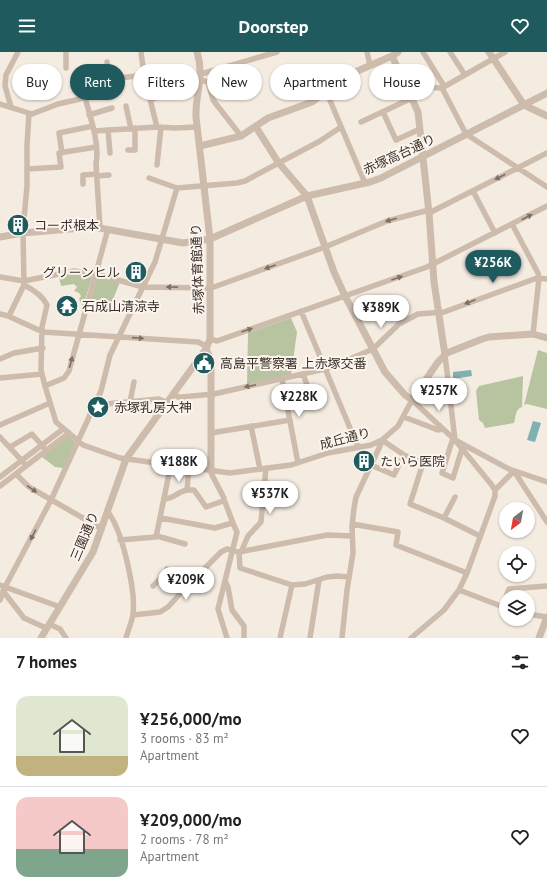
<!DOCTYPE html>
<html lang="en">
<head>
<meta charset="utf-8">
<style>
  body { margin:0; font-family:"PT Sans","Noto Sans JP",sans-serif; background:#f2f2f2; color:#222; height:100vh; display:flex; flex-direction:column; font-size:15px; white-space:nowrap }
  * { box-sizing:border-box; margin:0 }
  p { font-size:13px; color:#767676 }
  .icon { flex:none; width:22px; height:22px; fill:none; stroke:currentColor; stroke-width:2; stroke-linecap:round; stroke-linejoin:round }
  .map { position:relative; height:586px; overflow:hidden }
  .panel { display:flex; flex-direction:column; background:#fff; flex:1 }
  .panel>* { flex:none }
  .hud { position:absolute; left:12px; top:12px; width:523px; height:36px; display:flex; gap:8px }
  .needle { width:26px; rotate:211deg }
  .fabs { position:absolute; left:499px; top:450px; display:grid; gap:8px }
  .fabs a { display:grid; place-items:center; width:36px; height:36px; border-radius:50%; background:#fff; box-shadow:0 1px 3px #0004; font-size:20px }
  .price { position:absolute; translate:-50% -34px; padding:0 9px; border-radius:14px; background:#fff; color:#222; font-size:13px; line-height:26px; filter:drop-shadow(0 1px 2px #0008) }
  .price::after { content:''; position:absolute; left:50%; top:24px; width:12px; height:9px; margin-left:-6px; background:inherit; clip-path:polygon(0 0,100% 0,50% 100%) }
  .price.active { background:#1f5a5e; color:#fff }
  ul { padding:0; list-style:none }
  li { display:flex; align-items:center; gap:12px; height:100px; padding:0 16px }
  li+li { border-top:1px solid #e0e0e0 }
  li span { display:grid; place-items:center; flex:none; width:112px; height:80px; border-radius:12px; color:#555 }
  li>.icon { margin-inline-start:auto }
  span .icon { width:48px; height:48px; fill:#fffc; stroke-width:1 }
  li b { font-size:17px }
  h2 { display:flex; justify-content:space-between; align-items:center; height:48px; padding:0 16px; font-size:17px }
  .tag { padding:0 14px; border-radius:18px; background:#fff; box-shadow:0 1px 3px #0004; font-size:14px; line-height:36px }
  .tag.active { background:#1f5a5e; color:#fff }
  header { display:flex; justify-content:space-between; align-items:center; height:52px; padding:0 16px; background:#1f5a5e; color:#fff; font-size:18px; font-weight:700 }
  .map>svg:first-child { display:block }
</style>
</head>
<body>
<header><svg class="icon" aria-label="menu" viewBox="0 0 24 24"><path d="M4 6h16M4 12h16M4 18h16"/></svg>Doorstep<svg class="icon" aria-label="heart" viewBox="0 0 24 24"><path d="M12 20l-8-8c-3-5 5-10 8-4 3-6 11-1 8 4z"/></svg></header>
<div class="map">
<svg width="547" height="586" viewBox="0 0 547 586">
  <rect width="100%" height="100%" fill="#f4ebe1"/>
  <!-- green -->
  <path fill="#b8c4a0" d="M74,221l17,2 1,2 -9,30 -4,-8 2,-3 -2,-3 -5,-2 3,-4 -3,-3 -13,2 -2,-9z
    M98,225l22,5 -13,32 -18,-6 8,-30z
    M291,266l6,14 -6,43 -44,9 1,-51z
    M538,298l9,3v56l-20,-5 -3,1z
    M523,324l-1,31c-7,2 -6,10 -8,16l-29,5 -2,-5 -4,-3 -3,-29 3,-5z
    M67,385h3l5,5 -12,26 -8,-1 -13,-10z"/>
  <!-- water -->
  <path fill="#7fb0b2" d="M471,318l1,6 -19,3v-7z
    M533,369l8,2 -6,19 -8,-2z"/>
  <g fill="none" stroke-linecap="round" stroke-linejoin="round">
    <!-- minor -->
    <path stroke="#cdbbac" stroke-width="5.5" d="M66,0v16
      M141,0l3,23 13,52 18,1 22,-1
      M367,0l3,13
      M423,0l21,34
      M450,0l15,23
      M107,10l2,18
      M201,22l76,-22
      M200,28l8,2 5,18 28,36
      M406,34l36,2 63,-36
      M442,36l24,46 81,53
      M326,39l39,92
      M85,45c5,20 15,46 11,67l4,64
      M151,47l48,-11
      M0,52l32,10 26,-10 22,-5 5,-2 18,-17 41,-5
      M126,54l5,23
      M11,55l-6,-21 1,-11 12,-23
      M383,60l13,28 24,-11
      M29,61l-2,32v41l-4,44 1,55c8,4 19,11 23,20l-5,22 -1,43 4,16 11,36 27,23 37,13 110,15 61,-8 37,-12 43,-8 11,-5 16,-14 14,-26 43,40 36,44 4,6v6l-28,77 -8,17 -15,20 -33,28
      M89,63l23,-7
      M361,70l51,-24
      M108,78l2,23
      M94,79l63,-4
      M128,98h7v-22
      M62,101l-3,-20 34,-7
      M157,113l4,-38
      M27,117l34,-2 -2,-14 37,-6
      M97,124l12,-1
      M149,126l28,10
      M83,132v-9l14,-1
      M473,139l22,42
      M429,161l118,-60
      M512,172l26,49 1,5 -6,56
      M0,225l24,4 50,-10 22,3 47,13 68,1 114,-41 62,-26 42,-11
      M301,259l57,136
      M0,262l8,2 35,16 155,10 6,3 2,4
      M9,264l15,-31
      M210,287l7,2 210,-74 120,-61
      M445,303l10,85 54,29 38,13
      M0,307l14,-6 29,-5
      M303,322l9,24
      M0,326l42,-4
      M282,327l16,84
      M45,334l19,-8 5,-7 39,-142
      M173,341l5,4h3l33,-3 115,-26 44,-19 26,-25 19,-10 26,-2 93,-34 10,1
      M130,350l4,-20
      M95,353l64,-6 7,3
      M404,365l34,13 5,-1
      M0,373l50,-22
      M251,374l9,43
      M211,381l79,-13
      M0,385l24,26
      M453,386l-11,35 11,5 9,-29
      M10,395l22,-13 12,14
      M371,413l23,10 10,-20
      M211,419l1,4 12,23 -1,3 2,1c4,10 7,20 12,30l-19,77 9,29
      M16,422l13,13 73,42
      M0,425l63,-48
      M0,434l69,-53
      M187,438h7l12,17 17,-6
      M495,438l19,-19 33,51
      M164,447c9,0 15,-8 23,-9l2,-23
      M107,459c15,17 29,80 26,103 -1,8 -5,16 -7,24
      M161,466l54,10 17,-5
      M444,466l11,-21
      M352,472l46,8 -2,13 71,28
      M157,484l28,8
      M120,488l36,-3 15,-73
      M239,500l1,16 52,17 13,-1 22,-7 10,-1 12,1
      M241,500l7,-16 13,-14 5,-54
      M225,529l3,6 4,23 12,16v12
      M0,533l60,22
      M153,534l7,-7 7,-10 9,5 13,10
      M459,538l47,18
      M3,539l21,27 22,10
      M0,548l5,-13 46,-87 50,-109 9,-36 45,-93 22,-74 60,-5 8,-2 75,-40 21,-14
      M502,554l7,-17 38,-3
      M528,562l19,3
      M133,563l27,-3 8,-5 31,-34 7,-6 15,-15 6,-3 12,3 88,-17 25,1
      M49,572l11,5 6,9
      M280,586l12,-53
      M310,586l9,-58
      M342,586l5,-48 6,-37 -1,-27 2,-18 2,-11 24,-51 2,-6 22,15 19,8 -13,41 34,14 36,18"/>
    <!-- tertiary -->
    <path stroke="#cdbbac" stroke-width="7" d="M489,0l35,53 23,11
      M392,4l26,56 11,101 5,69 11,73
      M256,75l22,35 29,34 27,76 11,24 40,76 20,23 7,5 26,-38 9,-9 35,-14 7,-2 44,-3 14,4
      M200,94l41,-10 27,-18 44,-16 34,-26 46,-20 6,-4
      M0,185l23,-4 71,-6 89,16 27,-4 97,-43 63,-14 11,-4 166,-85
      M206,297l5,11v111
      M41,586l52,-86 33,-93 80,-110 4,-10v-100l-14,-122c-1,-24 9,-40 1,-65
      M539,586l8,-21"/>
  </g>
  <!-- one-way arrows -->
  <defs><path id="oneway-solid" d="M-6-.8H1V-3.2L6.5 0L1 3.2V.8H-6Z"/></defs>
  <g fill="#7d6f65">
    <use href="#oneway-solid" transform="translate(500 125) rotate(153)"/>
    <use href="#oneway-solid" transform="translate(527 165) rotate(-27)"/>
    <use href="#oneway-solid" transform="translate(391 168) rotate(164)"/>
    <use href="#oneway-solid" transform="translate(270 215) rotate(160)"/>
    <use href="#oneway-solid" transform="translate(397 226) rotate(-19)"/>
    <use href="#oneway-solid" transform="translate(172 235) rotate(-179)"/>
    <use href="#oneway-solid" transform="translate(470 250) rotate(159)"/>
    <use href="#oneway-solid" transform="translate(247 278) rotate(-19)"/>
    <use href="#oneway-solid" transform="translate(138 286) rotate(4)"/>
    <use href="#oneway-solid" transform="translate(71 310) rotate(-75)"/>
    <use href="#oneway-solid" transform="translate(250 334) rotate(168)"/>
    <use href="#oneway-solid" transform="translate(32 437) rotate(35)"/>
    <use href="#oneway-solid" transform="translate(33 483) rotate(118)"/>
  </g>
  <!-- icons -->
  <defs>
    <g id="building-disc" transform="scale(1.15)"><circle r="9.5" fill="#1f5a5e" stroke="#fbf5ee"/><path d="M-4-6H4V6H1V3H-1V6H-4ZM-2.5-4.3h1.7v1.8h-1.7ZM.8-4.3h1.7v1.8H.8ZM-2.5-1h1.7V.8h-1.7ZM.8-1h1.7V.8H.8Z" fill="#fff"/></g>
    <g id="temple-disc" transform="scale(1.15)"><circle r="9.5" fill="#1f5a5e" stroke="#fbf5ee"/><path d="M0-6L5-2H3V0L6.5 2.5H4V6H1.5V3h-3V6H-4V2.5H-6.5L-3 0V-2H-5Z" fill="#fff"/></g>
    <g id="civic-disc" transform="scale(1.15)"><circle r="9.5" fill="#1f5a5e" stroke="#fbf5ee"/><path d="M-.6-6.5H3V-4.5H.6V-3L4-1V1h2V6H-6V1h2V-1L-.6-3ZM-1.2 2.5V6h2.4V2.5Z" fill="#fff"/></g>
    <g id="sight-disc" transform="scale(1.15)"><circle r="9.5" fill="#1f5a5e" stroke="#fbf5ee"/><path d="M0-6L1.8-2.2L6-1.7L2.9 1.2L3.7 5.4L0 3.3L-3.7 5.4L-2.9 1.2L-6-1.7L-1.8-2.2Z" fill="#fff"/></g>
  </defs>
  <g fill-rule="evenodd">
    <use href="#building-disc" x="18" y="173"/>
    <use href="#building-disc" x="136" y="220"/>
    <use href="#temple-disc" x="67" y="254"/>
    <use href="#civic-disc" x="204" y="311"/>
    <use href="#sight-disc" x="98" y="355"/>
    <use href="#building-disc" x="364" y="409"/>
  </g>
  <g text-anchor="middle" stroke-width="4" stroke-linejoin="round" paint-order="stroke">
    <!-- street labels -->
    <g font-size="13" fill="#3b302b" stroke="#fbf5ee">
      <text transform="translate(399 102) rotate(-25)" y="5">赤塚高台通り</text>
      <text transform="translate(197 217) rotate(-92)" y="5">赤塚体育館通り</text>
      <text transform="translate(345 386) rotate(-14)" y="5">成丘通り</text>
      <text transform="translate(84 484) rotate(-67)" y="5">三園通り</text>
    </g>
    <!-- poi labels -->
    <g font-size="13" fill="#3b302b" stroke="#fbf5ee" text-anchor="start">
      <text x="34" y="178">コーポ根本</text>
      <text x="120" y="225" text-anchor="end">グリーンヒル</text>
      <text x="82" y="259">石成山清涼寺</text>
      <text x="220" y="316">高島平警察署 上赤塚交番</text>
      <text x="114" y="360">赤塚乳房大神</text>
      <text x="380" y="414">たいら医院</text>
    </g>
  </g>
</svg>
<div class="fabs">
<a><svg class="needle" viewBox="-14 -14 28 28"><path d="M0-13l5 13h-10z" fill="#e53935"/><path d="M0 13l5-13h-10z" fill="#767676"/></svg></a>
<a><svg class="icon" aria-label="locate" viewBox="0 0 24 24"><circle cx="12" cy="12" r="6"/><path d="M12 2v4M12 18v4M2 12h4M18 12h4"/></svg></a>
<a><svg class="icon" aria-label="layers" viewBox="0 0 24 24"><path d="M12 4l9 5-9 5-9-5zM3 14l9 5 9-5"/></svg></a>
</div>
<b class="price active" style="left:493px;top:232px">¥256K</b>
<b class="price" style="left:381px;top:277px">¥389K</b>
<b class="price" style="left:439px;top:360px">¥257K</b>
<b class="price" style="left:299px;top:366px">¥228K</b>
<b class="price" style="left:179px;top:431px">¥188K</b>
<b class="price" style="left:270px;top:463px">¥537K</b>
<b class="price" style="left:186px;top:549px">¥209K</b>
<div class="hud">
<a class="tag">Buy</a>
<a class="tag active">Rent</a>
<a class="tag">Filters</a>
<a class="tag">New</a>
<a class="tag">Apartment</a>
<a class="tag">House</a>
</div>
</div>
<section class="panel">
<h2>7 homes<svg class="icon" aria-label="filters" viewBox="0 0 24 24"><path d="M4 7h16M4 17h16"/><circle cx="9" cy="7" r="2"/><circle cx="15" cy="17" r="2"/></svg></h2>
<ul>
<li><span style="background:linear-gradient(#dfe7d0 75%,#c2b280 0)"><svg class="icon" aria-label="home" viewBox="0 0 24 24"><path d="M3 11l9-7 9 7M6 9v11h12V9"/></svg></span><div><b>¥256,000/mo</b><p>3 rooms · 83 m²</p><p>Apartment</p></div><svg class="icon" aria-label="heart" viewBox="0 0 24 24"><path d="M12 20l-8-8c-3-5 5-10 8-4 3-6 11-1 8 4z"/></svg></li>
<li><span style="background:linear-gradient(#f6c9c9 65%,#7fa58c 0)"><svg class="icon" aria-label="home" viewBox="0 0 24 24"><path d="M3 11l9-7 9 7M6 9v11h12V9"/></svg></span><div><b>¥209,000/mo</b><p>2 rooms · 78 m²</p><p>Apartment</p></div><svg class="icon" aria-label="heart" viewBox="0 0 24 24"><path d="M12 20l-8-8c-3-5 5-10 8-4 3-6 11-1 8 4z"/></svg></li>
</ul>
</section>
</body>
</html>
